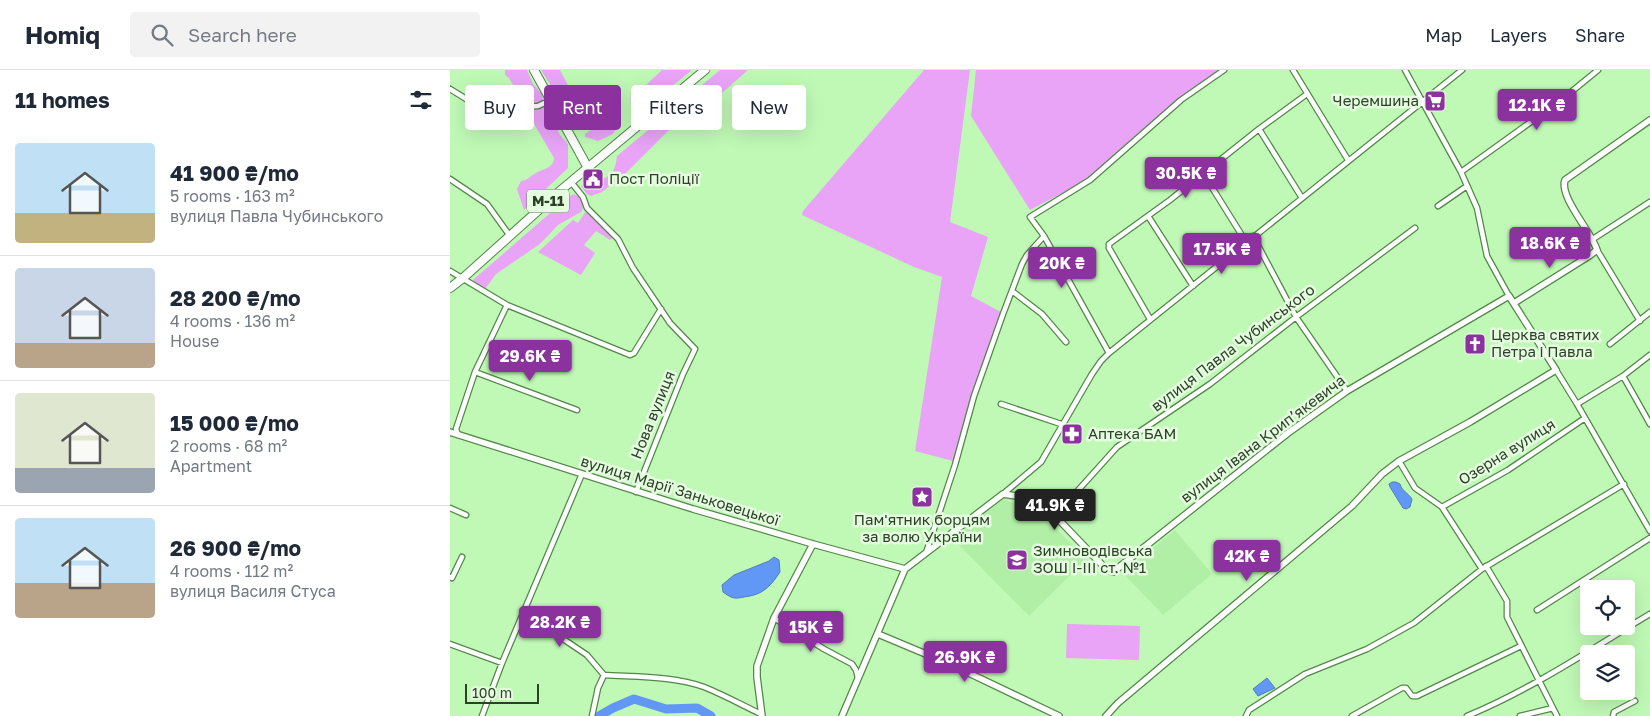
<!DOCTYPE html>
<html lang="en">
<head>
<meta charset="utf-8">
<style>
  body { margin:0; font-family:"Golos Text",sans-serif; background:#f2f2f3; color:#1f2937; height:100vh; display:flex; flex-direction:column; font-size:19px; white-space:nowrap }
  * { box-sizing:border-box; margin:0 }
  p { font-size:16px; color:#747a83 }
  .icon { flex:none; width:28px; height:28px; fill:none; stroke:currentColor; stroke-width:2; stroke-linecap:round; stroke-linejoin:round }
  .map { position:relative; flex:1; overflow:hidden }
  .side { display:flex; flex-direction:column; background:#fff; width:450px }
  .side>* { flex:none }
  .banner { position:absolute; left:15px; top:15px; width:475px; height:45px; display:flex; gap:10px }
  .buttons { position:absolute; left:1130px; top:510px; display:grid; gap:10px }
  .buttons a { display:grid; place-items:center; width:55px; height:55px; border-radius:5px; background:#fff; box-shadow:0 5px 20px #0002; font-size:25px }
  .scale { position:absolute; left:15px; bottom:12px; width:74px; box-sizing:border-box; padding-left:5px; border:2px solid #2c4227; border-top:0; font-size:14px; line-height:18px; white-space:nowrap; color:#2c4227; -webkit-text-stroke:4px #e6fce1; paint-order:stroke }
  .price { position:absolute; translate:-50% -42px; padding:0 11px; border-radius:5px; background:#8c329e; color:#fff; font-size:16px; line-height:32px; filter:drop-shadow(0 1px 2px #0008) }
  .price::after { content:''; position:absolute; left:50%; top:30px; width:15px; height:11px; margin-left:-8px; background:inherit; clip-path:polygon(0 0,100% 0,50% 100%) }
  .price.on { background:#222; color:#fff }
  ul { padding:0; list-style:none }
  li { display:flex; align-items:center; gap:15px; height:125px; padding:0 15px }
  li+li { border-top:1px solid #e0e1e3 }
  li span { display:grid; place-items:center; flex:none; width:140px; height:100px; border-radius:5px; color:#555 }
  li>.icon { margin-inline-start:auto }
  span .icon { width:60px; height:60px; fill:#fffc; stroke-width:1 }
  li b { font-size:21px }
  h2 { display:flex; justify-content:space-between; align-items:center; height:60px; padding:0 15px; font-size:21px }
  .chip { padding:0 18px; border-radius:5px; background:#fff; box-shadow:0 5px 20px #0002; font-size:18px; line-height:45px }
  .chip.on { background:#8c329e; color:#fff }
  header { display:flex; align-items:center; gap:30px; box-sizing:border-box; height:70px; padding:0 25px; background:#fff; border-bottom:1px solid #e0e1e3 }
  header strong { font-size:24px }
  nav { display:flex; gap:28px; margin-inline-start:auto; font-size:18px }
  .search { width:350px; height:45px; background:#f2f2f3; display:flex; align-items:center; gap:12px; box-sizing:border-box; padding:0 18px; border-radius:5px; color:#747a83; font-size:19px }
  main { display:flex; flex:1; min-height:0 }
  .map>svg:first-child { display:block }
</style>
</head>
<body>
<header>
<strong>Homiq</strong>
<div class="search"><svg class="icon" aria-label="search" viewBox="0 0 24 24"><circle cx="10" cy="10" r="6"/><path d="M15 15l6 6"/></svg>Search here</div>
<nav><a>Map</a><a>Layers</a><a>Share</a></nav>
</header>
<main>
<section class="side">
<h2>11 homes<svg class="icon" aria-label="filters" viewBox="0 0 24 24"><path d="M4 7h16M4 17h16"/><circle cx="9" cy="7" r="2"/><circle cx="15" cy="17" r="2"/></svg></h2>
<ul>
<li><span style="background:linear-gradient(#bfe0f5 70%,#c2b280 0)"><svg class="icon" aria-label="home" viewBox="0 0 24 24"><path d="M3 11l9-7 9 7M6 9v11h12V9"/></svg></span><div><b>41 900 ₴/mo</b><p>5 rooms · 163 m²</p><p>вулиця Павла Чубинського</p></div></li>
<li><span style="background:linear-gradient(#c9d6e8 75%,#b9a48a 0)"><svg class="icon" aria-label="home" viewBox="0 0 24 24"><path d="M3 11l9-7 9 7M6 9v11h12V9"/></svg></span><div><b>28 200 ₴/mo</b><p>4 rooms · 136 m²</p><p>House</p></div></li>
<li><span style="background:linear-gradient(#dfe7d0 75%,#9aa5b1 0)"><svg class="icon" aria-label="home" viewBox="0 0 24 24"><path d="M3 11l9-7 9 7M6 9v11h12V9"/></svg></span><div><b>15 000 ₴/mo</b><p>2 rooms · 68 m²</p><p>Apartment</p></div></li>
<li><span style="background:linear-gradient(#bfe0f5 65%,#b9a48a 0)"><svg class="icon" aria-label="home" viewBox="0 0 24 24"><path d="M3 11l9-7 9 7M6 9v11h12V9"/></svg></span><div><b>26 900 ₴/mo</b><p>4 rooms · 112 m²</p><p>вулиця Василя Стуса</p></div></li>
</ul>
</section>
<div class="map">
<svg width="1200" height="646" viewBox="0 0 1200 646">
  <rect width="100%" height="100%" fill="#c0f9b6"/>
  <!-- built -->
  <path fill="#b2efa6" d="M554,429l42,20 41,40 -58,57 -77,-78z
    M725,460l37,44 -49,41 -40,-42z"/>
  <!-- green -->
  <path fill="#e9a4f7" d="M55,0h22l6,14 9,10 2,13 3,2 13,26 8,9v24l-44,42 -7,-21 4,-8c7,-1 8,-4 15,-8 8,-5 17,-4 18,-15l-21,-36 -2,-6 -22,-38 -4,-3z
    M91,0h19l9,17 -3,9 -7,1 -2,-2z
    M212,0h30l-54,44 -8,-15 3,-6 13,-8z
    M270,0h28l-27,24 -23,12 -10,13 -20,12 -44,44 -22,17 -11,4 -4,-2 -6,-8c20,-10 33,-2 36,-30z
    M474,0h46l-20,152 38,15 -17,59 30,16 -48,149 -38,-10 27,-174 -28,-10 -112,-52 1,-4z
    M526,0h246l-133,109 -59,31 -59,-94z
    M120,30h5l8,12v5l-9,4 -11,-9v-6z
    M160,51l6,1 2,3 -5,9 -15,7 -13,-4v-3l6,-4c9,1 11,-7 19,-9z
    M124,124l7,3 2,11 -2,4 -23,13 -18,19 -44,30 -11,15 -5,1 -7,-10 91,-79 3,3 2,-1 1,-7z
    M136,141l27,25 -3,4 -14,-9 -12,14 11,8 -14,22 -43,-23 35,-32 5,3z
    M617,554l73,2 -1,34 -73,-2z"/>
  <!-- water -->
  <path fill="#6198f6" stroke="#517eb8" d="M942,412h4l4,2c2,7 8,9 12,15l-2,8 -4,2 -3,-1 -13,-21 -1,-3z
    M324,487l5,3 1,12c-8,12 -15,21 -30,24 -14,2 -15,5 -27,-4l-1,-7 12,-10 35,-14z
    M817,608l8,10 -17,8 -5,-7z"/>
  <g fill="none" stroke-linecap="round" stroke-linejoin="round">
    <!-- river -->
    <path stroke="#6198f6" stroke-width="9" d="M149,646l14,-8 21,-9 32,10 31,-1 14,8"/>
    <!-- minor casing -->
    <g stroke="#538749" stroke-width="7">
      <path id="minor" d="M843,0l55,90
        M955,0l56,102 16,36 10,48 22,40
        M0,19l34,21 54,-4 13,-6
        M809,59l43,69
        M1011,102l99,-71 38,-31
        M753,103l43,69
        M0,109l37,25 23,32
        M121,112l12,15 4,11 31,31 15,29 37,55 25,26 -12,25 -47,118
        M988,136l29,-20
        M698,146l45,70
        M803,166l43,81 51,74
        M1143,169l57,-37
        M1147,180l43,71
        M0,201l57,34 123,50 4,-2 27,-44
        M562,221l30,23 24,28
        M700,249l-41,-71v-4l61,-44 89,-71 48,-35
        M1160,274l40,-32
        M659,283l-65,-117 -14,-19 60,-37 91,-80 43,-30
        M1106,300l21,34 73,127
        M25,302l102,38
        M1173,306l27,48
        M551,334l63,21
        M1127,334l46,-28 27,-21
        M8,365l-2,-6 19,-57 32,-67
        M949,391l16,27 27,19 40,62
        M553,424l38,-32 51,-88 9,-13 8,-8 353,-283
        M992,437l66,-37 77,-52
        M0,438l16,7
        M604,447l63,-70 93,-63 86,-67 119,-89
        M476,483l29,-88 19,-69 29,-82 19,-50 5,-9 17,-19
        M1036,496l21,35v16l50,99
        M0,507l2,1 10,-21
        M1087,540l113,-72
        M73,542l64,43 17,20
        M324,548l50,31 28,15 4,6 2,8
        M0,574l52,19
        M32,646l20,-53 80,-189
        M142,646l6,-28 6,-13c32,2 71,1 100,12 20,8 38,18 57,27
        M796,646l3,-6 56,-36 62,-25 47,-26 68,-54 142,-85
        M902,646l50,-28h4l6,8h5l104,-50
        M1017,646c65,-27 123,-66 183,-102
        M1070,646l33,-8
        M1163,646l1,-4 21,-11"/>
    </g>
    <!-- tertiary casing -->
    <g stroke="#538749" stroke-width="8">
      <path id="tertiary" d="M1064,233l75,-47 8,-6c-6,-19 -38,-53 -32,-70l85,-60
        M0,362l243,77 120,35 92,25
        M455,499l98,-75 13,2 45,26 45,47 7,3 175,-139 59,-42 162,-95 47,74 -86,52 -71,39 -17,13 -30,32 -234,197 -12,13
        M428,564l74,31 107,51
        M312,646l-5,-39v-11l17,-48 39,-74
        M392,646l63,-147"/>
    </g>
    <!-- primary casing -->
    <g stroke="#538749" stroke-width="10">
      <path id="primary" d="M84,0l54,98"/>
    </g>
    <!-- trunk casing -->
    <g stroke="#538749" stroke-width="10">
      <path id="trunk" d="M0,218l13,-10 98,-88 144,-120"/>
    </g>
    <!-- minor -->
    <use href="#minor" stroke="#fff" stroke-width="4.5"/>
    <!-- tertiary -->
    <use href="#tertiary" stroke="#fff" stroke-width="5.5"/>
    <!-- primary -->
    <use href="#primary" stroke="#fff" stroke-width="8"/>
    <!-- trunk -->
    <use href="#trunk" stroke="#fff" stroke-width="8"/>
  </g>
  <!-- icons -->
  <defs>
    <g id="supermarket-square" transform="scale(1.125)"><rect x="-9" y="-9" width="18" height="18" rx="4" fill="#8c329e" stroke="#e6fce1"/><path d="M-6-5.5h2.5l.6 2H6L4.5 2H-2.5L-4.4-4H-6ZM-1.5 3.2a1.3 1.3 0 1 0 .1 0ZM3 3.2a1.3 1.3 0 1 0 .1 0Z" fill="#fff"/></g>
    <g id="civic-square" transform="scale(1.125)"><rect x="-9" y="-9" width="18" height="18" rx="4" fill="#8c329e" stroke="#e6fce1"/><path d="M-.6-6.5H3V-4.5H.6V-3L4-1V1h2V6H-6V1h2V-1L-.6-3ZM-1.2 2.5V6h2.4V2.5Z" fill="#fff"/></g>
    <g id="church-square" transform="scale(1.125)"><rect x="-9" y="-9" width="18" height="18" rx="4" fill="#8c329e" stroke="#e6fce1"/><path d="M-1.2-6h2.4v3.5h3.3v2.4h-3.3V6h-2.4V-.1h-3.3v-2.4h3.3Z" fill="#fff"/></g>
    <g id="pharmacy-square" transform="scale(1.125)"><rect x="-9" y="-9" width="18" height="18" rx="4" fill="#8c329e" stroke="#e6fce1"/><path d="M-2-6h4v4h4v4h-4v4h-4v-4h-4v-4h4Z" fill="#fff"/></g>
    <g id="sight-square" transform="scale(1.125)"><rect x="-9" y="-9" width="18" height="18" rx="4" fill="#8c329e" stroke="#e6fce1"/><path d="M0-6L1.8-2.2L6-1.7L2.9 1.2L3.7 5.4L0 3.3L-3.7 5.4L-2.9 1.2L-6-1.7L-1.8-2.2Z" fill="#fff"/></g>
    <g id="school-square" transform="scale(1.125)"><rect x="-9" y="-9" width="18" height="18" rx="4" fill="#8c329e" stroke="#e6fce1"/><path d="M0-5L7-2L0 1L-7-2ZM-4 1L0 2.5L4 1V4Q0 6-4 4Z" fill="#fff"/></g>
  </defs>
  <g fill-rule="evenodd">
    <use href="#supermarket-square" x="985" y="31"/>
    <use href="#civic-square" x="143" y="109"/>
    <use href="#church-square" x="1025" y="274"/>
    <use href="#pharmacy-square" x="622" y="364"/>
    <use href="#sight-square" x="472" y="427"/>
    <use href="#school-square" x="567" y="490"/>
  </g>
  <g text-anchor="middle" stroke-width="5" stroke-linejoin="round" paint-order="stroke">
    <!-- shield labels -->
    <rect fill="#e6fce1" stroke="#647a5f" stroke-width="1" x="77" y="119.5" width="42" height="23" rx="4"/>
    <g font-size="14" font-weight="bold" fill="#2c4227">
      <text x="98" y="136">М-11</text>
    </g>
    <!-- poi labels -->
    <g font-size="15" fill="#2c4227" stroke="#e6fce1" text-anchor="start">
      <text x="969" y="36" text-anchor="end">Черемшина</text>
      <text x="159" y="114">Пост Поліції</text>
      <text x="1041" y="270">Церква святих<tspan x="1041" dy="17">Петра і Павла</tspan></text>
      <text x="638" y="369">Аптека БАМ</text>
      <text x="472" y="455" text-anchor="middle">Пам'ятник борцям<tspan x="472" dy="17">за волю України</tspan></text>
      <text x="583" y="486">Зимноводівська<tspan x="583" dy="17">ЗОШ І-ІІІ ст. №1</tspan></text>
    </g>
    <!-- street labels -->
    <g font-size="15" fill="#2c4227" stroke="#e6fce1">
      <text transform="translate(783 278) rotate(-37)" y="5">вулиця Павла Чубинського</text>
      <text transform="translate(203 345) rotate(-68)" y="5">Нова вулиця</text>
      <text transform="translate(813 369) rotate(-37)" y="5">вулиця Івана Крипʼякевича</text>
      <text transform="translate(1057 382) rotate(-32)" y="5">Озерна вулиця</text>
      <text transform="translate(230 421) rotate(17)" y="5">вулиця Марії Заньковецької</text>
    </g>
  </g>
</svg>
<div class="buttons">
<a><svg class="icon" aria-label="locate" viewBox="0 0 24 24"><circle cx="12" cy="12" r="6"/><path d="M12 2v4M12 18v4M2 12h4M18 12h4"/></svg></a>
<a><svg class="icon" aria-label="layers" viewBox="0 0 24 24"><path d="M12 4l9 5-9 5-9-5zM3 14l9 5 9-5"/></svg></a>
</div>
<div class="scale">100 m</div>
<b class="price" style="left:1087px;top:61px">12.1K ₴</b>
<b class="price" style="left:736px;top:129px">30.5K ₴</b>
<b class="price" style="left:1100px;top:199px">18.6K ₴</b>
<b class="price" style="left:772px;top:205px">17.5K ₴</b>
<b class="price" style="left:612px;top:219px">20K ₴</b>
<b class="price" style="left:80px;top:312px">29.6K ₴</b>
<b class="price on" style="left:605px;top:461px">41.9K ₴</b>
<b class="price" style="left:797px;top:512px">42K ₴</b>
<b class="price" style="left:110px;top:578px">28.2K ₴</b>
<b class="price" style="left:361px;top:583px">15K ₴</b>
<b class="price" style="left:515px;top:613px">26.9K ₴</b>
<div class="banner">
<a class="chip">Buy</a>
<a class="chip on">Rent</a>
<a class="chip">Filters</a>
<a class="chip">New</a>
</div>
</div>
</main>
</body>
</html>
